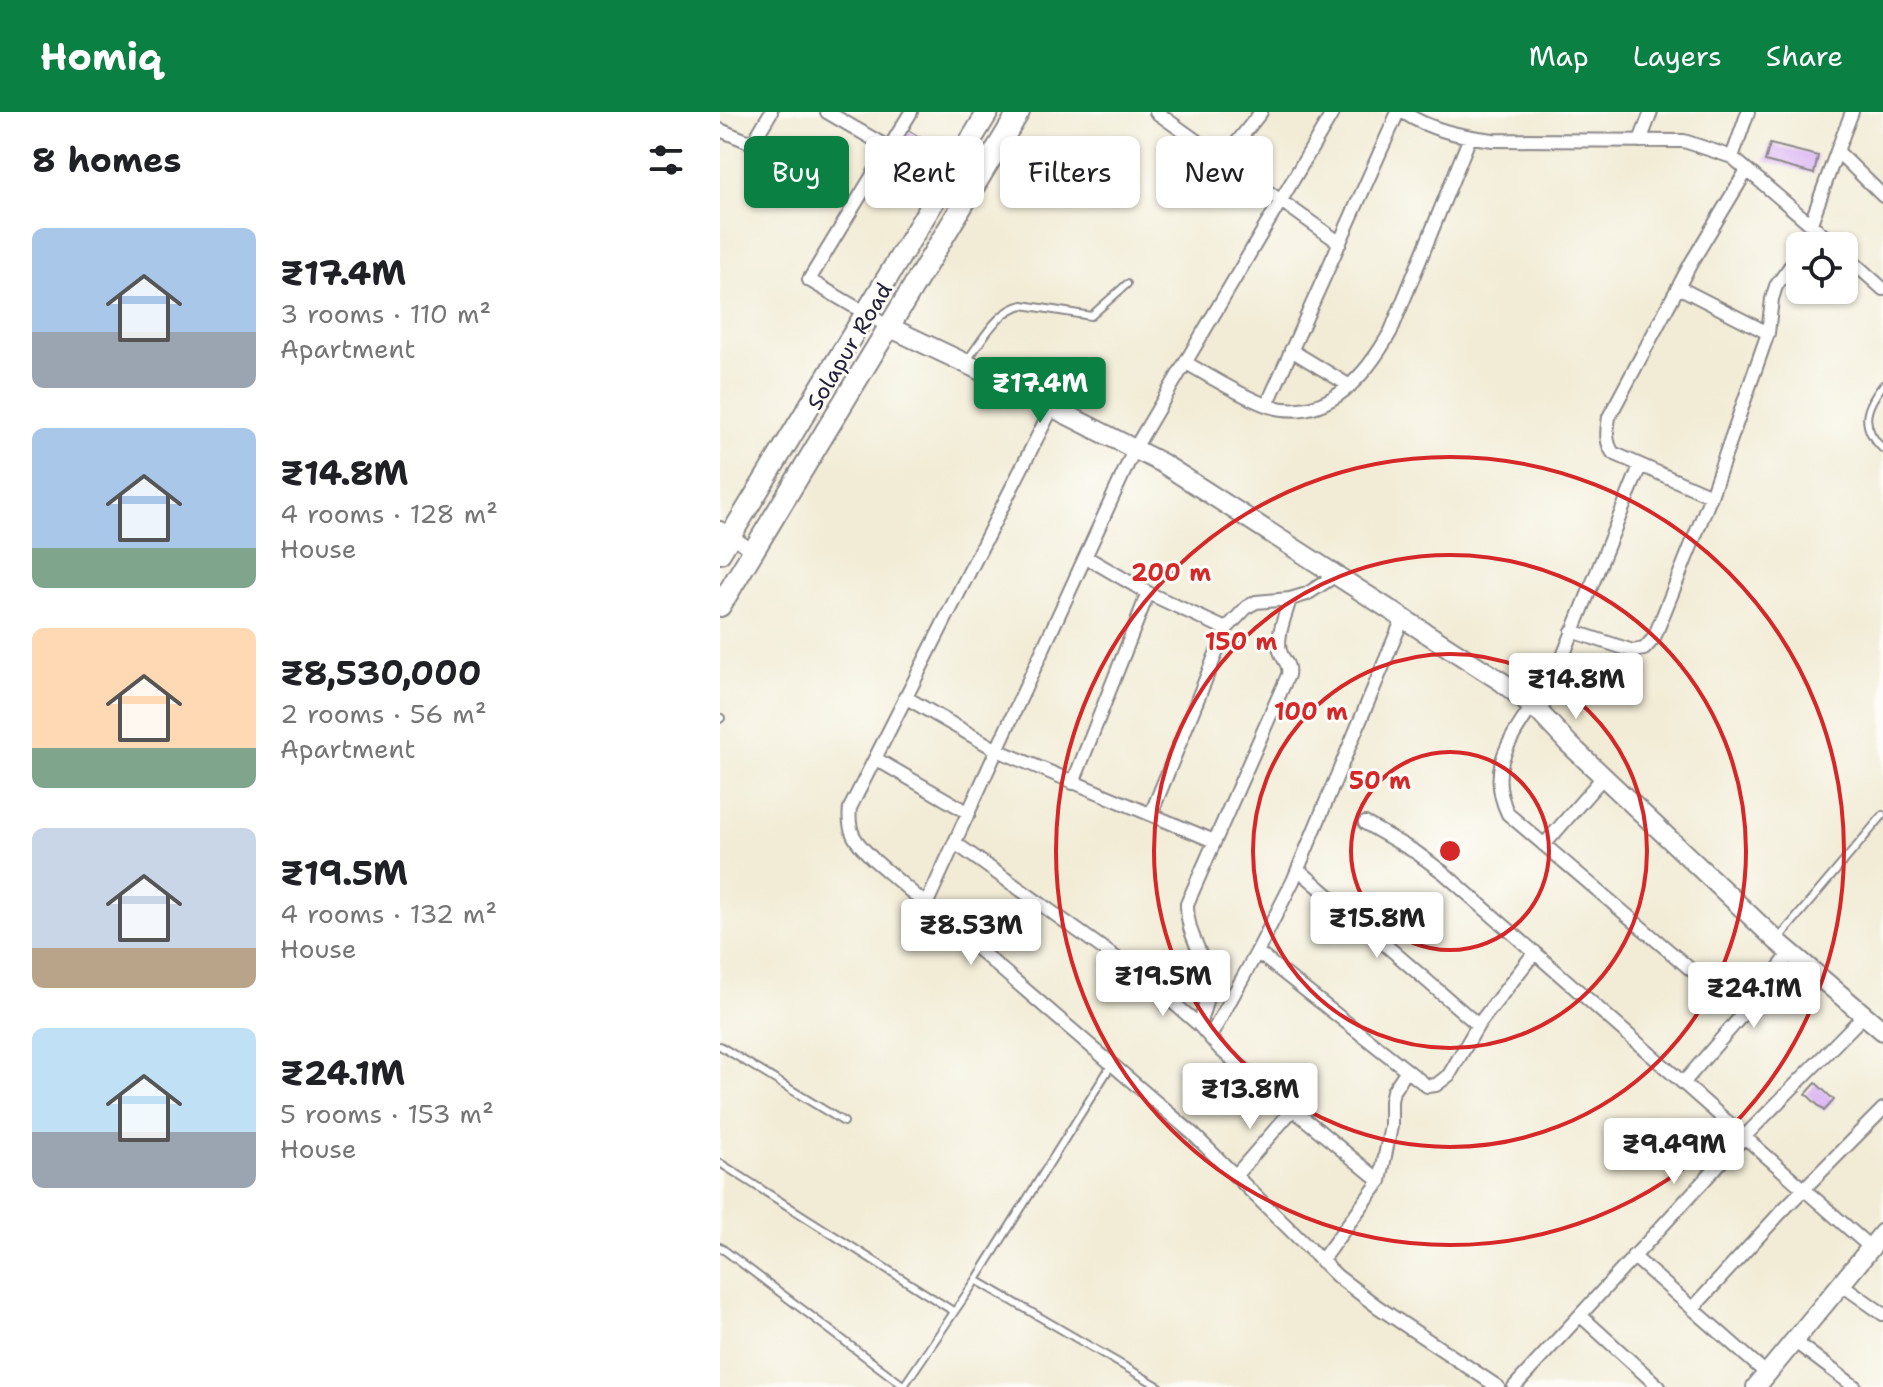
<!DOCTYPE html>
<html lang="en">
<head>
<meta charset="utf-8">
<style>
  body { margin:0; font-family:"Shantell Sans",sans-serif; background:#f6f6f6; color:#202124; height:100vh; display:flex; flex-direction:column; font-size:30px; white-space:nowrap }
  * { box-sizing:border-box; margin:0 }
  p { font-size:26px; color:#757577 }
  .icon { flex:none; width:44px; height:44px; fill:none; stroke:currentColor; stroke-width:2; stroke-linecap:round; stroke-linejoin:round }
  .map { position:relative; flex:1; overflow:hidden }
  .details { display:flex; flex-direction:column; background:#fff; width:720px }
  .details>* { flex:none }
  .banner { position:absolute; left:24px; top:24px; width:760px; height:72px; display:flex; gap:16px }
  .controls { position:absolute; left:1066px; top:120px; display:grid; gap:16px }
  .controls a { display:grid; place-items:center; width:72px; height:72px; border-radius:12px; background:#fff; box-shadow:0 2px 6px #0004; font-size:40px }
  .price { position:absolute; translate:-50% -68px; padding:0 18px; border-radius:8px; background:#fff; color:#222; font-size:26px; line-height:52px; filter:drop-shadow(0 2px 4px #0008) }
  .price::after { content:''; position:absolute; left:50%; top:48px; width:24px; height:18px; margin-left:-12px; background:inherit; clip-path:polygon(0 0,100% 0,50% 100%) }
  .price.selected { background:#0b8043; color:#fff }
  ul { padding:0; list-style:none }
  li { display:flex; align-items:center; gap:24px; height:200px; padding:0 32px }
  li span { display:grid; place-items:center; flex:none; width:224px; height:160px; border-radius:12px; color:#555 }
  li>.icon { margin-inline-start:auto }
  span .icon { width:96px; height:96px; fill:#fffc; stroke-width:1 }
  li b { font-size:34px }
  h2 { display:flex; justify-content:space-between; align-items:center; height:96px; padding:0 32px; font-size:34px }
  .chip { padding:0 28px; border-radius:12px; background:#fff; box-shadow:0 2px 6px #0004; font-size:28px; line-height:72px }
  .chip.selected { background:#0b8043; color:#fff }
  header { display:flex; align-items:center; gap:48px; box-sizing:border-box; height:112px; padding:0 40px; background:#0b8043; color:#fff }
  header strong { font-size:38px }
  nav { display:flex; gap:44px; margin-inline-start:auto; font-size:28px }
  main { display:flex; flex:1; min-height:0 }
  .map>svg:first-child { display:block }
</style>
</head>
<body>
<header>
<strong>Homiq</strong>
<nav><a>Map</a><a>Layers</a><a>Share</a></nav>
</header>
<main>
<section class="details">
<h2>8 homes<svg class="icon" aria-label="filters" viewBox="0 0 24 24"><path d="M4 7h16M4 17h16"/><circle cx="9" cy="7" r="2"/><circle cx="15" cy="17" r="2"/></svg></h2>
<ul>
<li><span style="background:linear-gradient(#a9c7e8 65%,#9aa5b1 0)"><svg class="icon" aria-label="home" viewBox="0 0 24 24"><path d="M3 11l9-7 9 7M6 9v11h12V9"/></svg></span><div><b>₹17.4M</b><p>3 rooms · 110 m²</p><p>Apartment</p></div></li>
<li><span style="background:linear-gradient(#a9c7e8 75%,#7fa58c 0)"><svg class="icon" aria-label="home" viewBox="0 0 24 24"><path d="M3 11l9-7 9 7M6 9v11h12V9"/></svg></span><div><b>₹14.8M</b><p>4 rooms · 128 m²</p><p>House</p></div></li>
<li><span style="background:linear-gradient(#ffd9b3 75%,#7fa58c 0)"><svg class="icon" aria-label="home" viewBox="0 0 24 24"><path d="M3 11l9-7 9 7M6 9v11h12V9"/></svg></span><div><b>₹8,530,000</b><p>2 rooms · 56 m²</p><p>Apartment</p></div></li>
<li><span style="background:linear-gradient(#c9d6e8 75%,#b9a48a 0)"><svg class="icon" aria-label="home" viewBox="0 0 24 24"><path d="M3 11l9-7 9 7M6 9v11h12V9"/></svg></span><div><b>₹19.5M</b><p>4 rooms · 132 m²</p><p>House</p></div></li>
<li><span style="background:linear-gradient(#bfe0f5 65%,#9aa5b1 0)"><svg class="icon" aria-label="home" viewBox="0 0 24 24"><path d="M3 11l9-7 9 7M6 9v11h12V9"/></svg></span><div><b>₹24.1M</b><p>5 rooms · 153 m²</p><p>House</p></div></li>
</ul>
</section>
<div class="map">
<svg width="1163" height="1275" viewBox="0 0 1163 1275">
  <rect width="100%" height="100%" fill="#fdfcf7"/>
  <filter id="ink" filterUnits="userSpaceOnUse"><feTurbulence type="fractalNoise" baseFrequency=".0125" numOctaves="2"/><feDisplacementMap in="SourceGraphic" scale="16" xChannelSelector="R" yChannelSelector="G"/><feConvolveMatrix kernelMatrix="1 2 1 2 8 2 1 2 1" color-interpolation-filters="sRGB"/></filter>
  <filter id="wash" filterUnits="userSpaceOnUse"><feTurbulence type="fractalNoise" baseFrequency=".006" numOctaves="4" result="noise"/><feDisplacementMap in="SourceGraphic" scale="32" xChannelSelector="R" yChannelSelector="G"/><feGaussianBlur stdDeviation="1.8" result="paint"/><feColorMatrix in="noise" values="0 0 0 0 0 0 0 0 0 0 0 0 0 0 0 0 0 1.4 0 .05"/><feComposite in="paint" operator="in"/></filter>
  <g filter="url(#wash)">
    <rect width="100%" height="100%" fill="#f2ecd6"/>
    <g id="blocks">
      <!-- building -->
      <path fill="#d6acf3" d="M188,18l30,18 -16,28 -31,-18z
        M1050,32l48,12 -4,18 -49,-13z
        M1096,971l18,17 -10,11 -18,-17z"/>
    </g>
  </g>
  <g filter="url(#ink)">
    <use href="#blocks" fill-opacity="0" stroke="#8a8788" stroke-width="2"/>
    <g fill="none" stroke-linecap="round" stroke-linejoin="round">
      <!-- lane casing -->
      <g stroke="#8a8788" stroke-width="10">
        <path id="lane" d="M247,248c16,-20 30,-50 56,-55l68,11 36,-32
          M1163,273c-19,24 -23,42 0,64
          M0,607l1,-1
          M1060,825l103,-122
          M0,934l124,76
          M0,1051l233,148
          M0,1135l184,139
          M256,1168l184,107
          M183,1275l73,-107 136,-216"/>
      </g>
      <!-- street casing -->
      <g stroke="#8a8788" stroke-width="16">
        <path id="street" d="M107,0l62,36
          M436,0l184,131
          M683,0c27,18 57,24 90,28l191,1 48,16 104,89
          M0,18l27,11 8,-2 16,-27
          M920,29l11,-29
          M1117,39l15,-39
          M1012,45l16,-45
          M503,48l38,-48
          M1091,111l26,-72 46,45
          M1085,134l12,-17
          M1124,142l39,35
          M958,175l90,46
          M169,215l-80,-47 102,-168
          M571,238l59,36
          M466,251c24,13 58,35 83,43 58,17 97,-30 122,-75l79,-194
          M547,293l131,-293
          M332,296l-202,400c-3,25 6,34 23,51l319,274 145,143 41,31 120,80
          M991,384l-98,-43c-8,-12 -6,-22 -4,-36l82,-154 56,-93
          M0,416l33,23
          M366,445l62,36 78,36 21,-22 9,-5 34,-3 17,-5 29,-19
          M852,519l61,20 11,-2 10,-11 57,-142 57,-163 4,-34 4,-13 24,-33
          M185,585l92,53 217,91
          M812,594c-24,37 -45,64 -24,108l235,200
          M820,601l100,-247
          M156,647l93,54
          M353,671l75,-190
          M431,702l75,-185
          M645,711l52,30 27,20 427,375
          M235,731l192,137 52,45 22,25 159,131
          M824,733l60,-69
          M578,757l180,156
          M206,793l209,-457 198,-336
          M537,840l170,134 9,-1 13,-10 29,-50 57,-73
          M479,913c4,-14 10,-28 9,-43 -2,-28 -22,-45 -21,-78l101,-229c2,-12 -5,-14 -8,-24 -4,-15 6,-37 10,-52
          M490,925l47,-85 36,-71 110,-263
          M964,970l59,-68 48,-62
          M515,1064l58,-67
          M913,1144l134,118
          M601,1149l59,-80 11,-55v-25l2,-10 14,-21
          M1121,1172l42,30
          M974,1195l88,-96 101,-102
          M861,1204l78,71
          M1074,1229l61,46
          M794,1275l231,-251 119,-121"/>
      </g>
      <!-- secondary casing -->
      <g stroke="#8a8788" stroke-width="22">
        <path id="secondary" d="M169,215l76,36 197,100 340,219 38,31 29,31 208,197 106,90
          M1036,1275l127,-154"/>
      </g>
      <!-- primary casing -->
      <g stroke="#8a8788" stroke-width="24">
        <path id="primary" d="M0,441l268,-441
          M0,494l299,-494"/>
      </g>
      <!-- lane -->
      <use href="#lane" stroke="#fff" stroke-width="6"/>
      <!-- street -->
      <use href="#street" stroke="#fff" stroke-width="12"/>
      <!-- secondary -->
      <use href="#secondary" stroke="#fff" stroke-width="18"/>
      <!-- primary -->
      <use href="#primary" stroke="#fff" stroke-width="20"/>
    </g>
  </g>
  <!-- distance rings -->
  <g fill="none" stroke="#d62828" stroke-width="4">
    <circle cx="730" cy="739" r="99"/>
    <circle cx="730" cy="739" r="197"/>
    <circle cx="730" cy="739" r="296"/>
    <circle cx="730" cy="739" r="394"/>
  </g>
  <g text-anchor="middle" stroke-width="6" stroke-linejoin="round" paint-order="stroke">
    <!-- street labels -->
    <g font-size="22" fill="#22223b" stroke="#fdfcf7">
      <text transform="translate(129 234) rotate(-59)" y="8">Solapur Road</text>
    </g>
  </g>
  <circle cx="730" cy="739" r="12" fill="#d62828" stroke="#fdfcf7" stroke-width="4"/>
  <g font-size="24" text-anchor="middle" font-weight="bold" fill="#d62828" stroke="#fdfcf7" stroke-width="6" stroke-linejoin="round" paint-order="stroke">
    <text x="451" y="469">200 m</text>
    <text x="521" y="538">150 m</text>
    <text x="591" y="608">100 m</text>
    <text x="660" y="677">50 m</text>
  </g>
</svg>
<div class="controls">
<a><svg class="icon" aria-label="locate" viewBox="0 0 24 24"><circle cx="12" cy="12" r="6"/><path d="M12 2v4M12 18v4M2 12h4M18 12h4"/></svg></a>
</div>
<b class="price selected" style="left:320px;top:313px">₹17.4M</b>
<b class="price" style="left:856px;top:609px">₹14.8M</b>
<b class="price" style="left:657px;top:848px">₹15.8M</b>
<b class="price" style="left:251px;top:855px">₹8.53M</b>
<b class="price" style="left:443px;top:906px">₹19.5M</b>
<b class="price" style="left:1034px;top:918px">₹24.1M</b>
<b class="price" style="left:530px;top:1019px">₹13.8M</b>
<b class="price" style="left:954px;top:1074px">₹9.49M</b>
<div class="banner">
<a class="chip selected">Buy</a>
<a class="chip">Rent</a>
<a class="chip">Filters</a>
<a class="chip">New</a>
</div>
</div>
</main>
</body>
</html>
